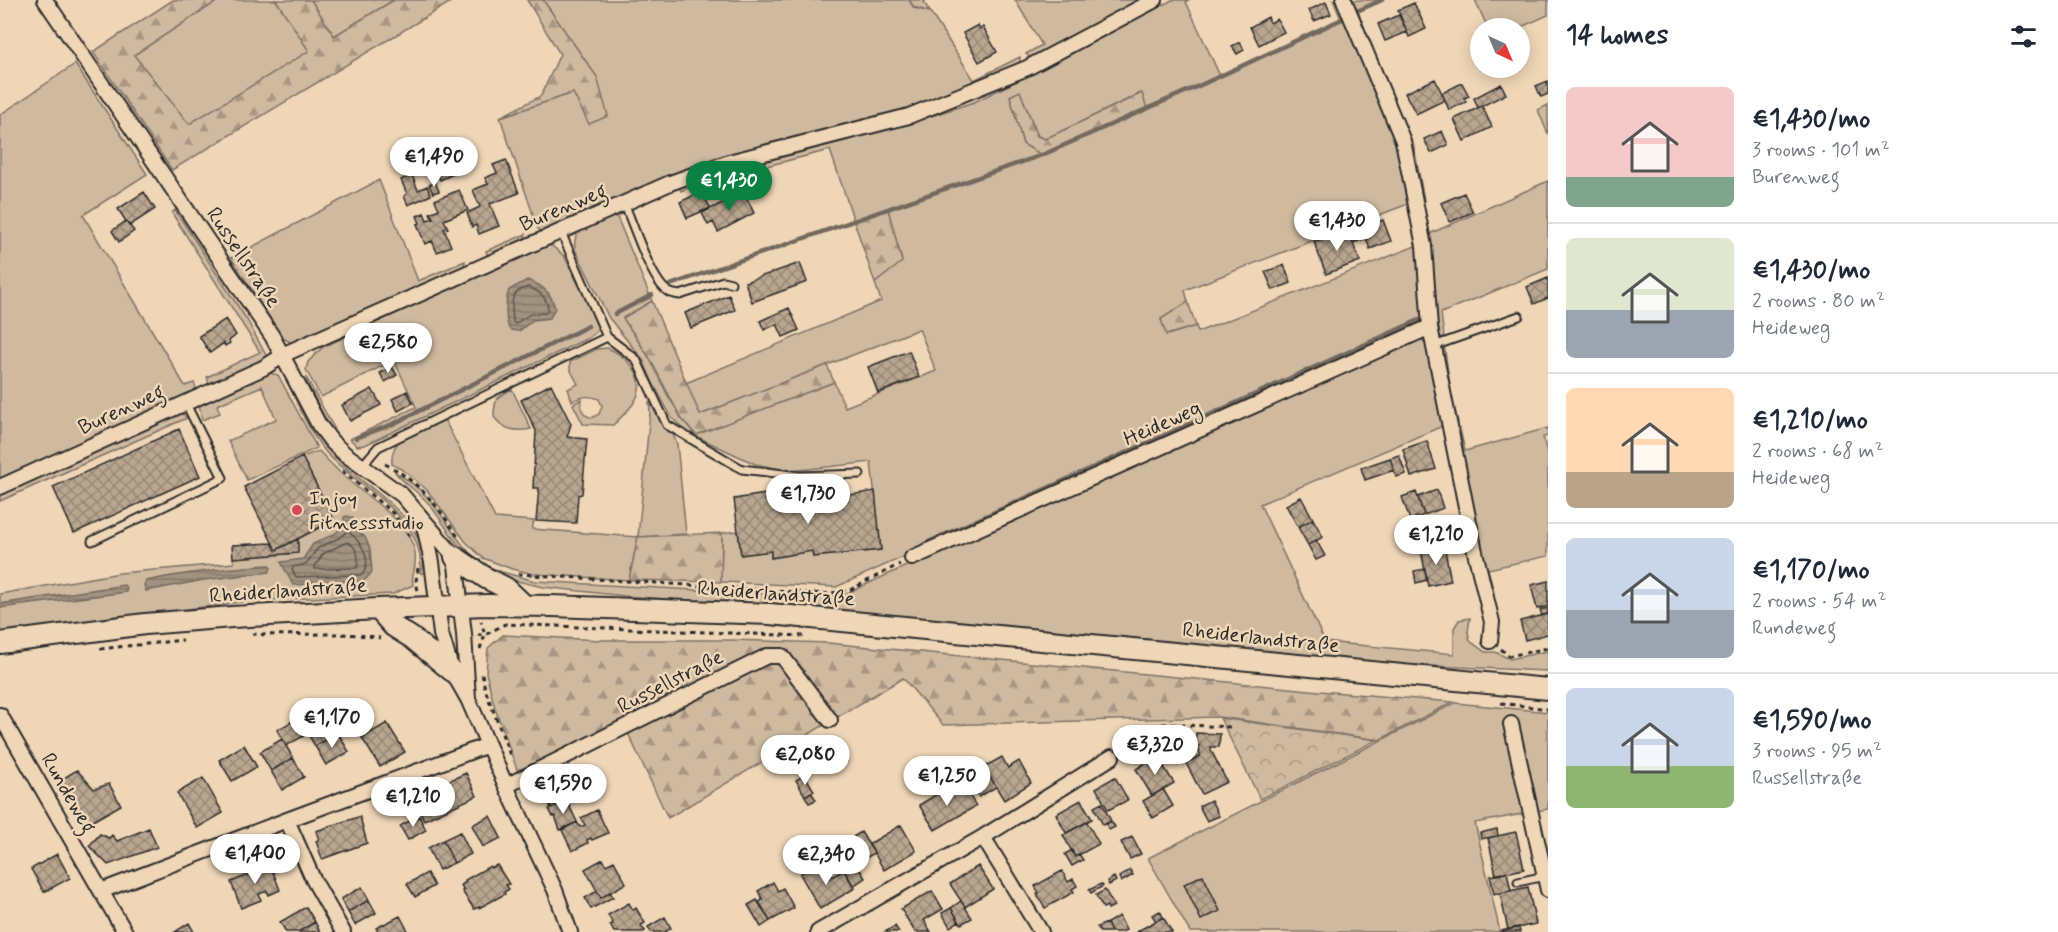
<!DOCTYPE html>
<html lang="en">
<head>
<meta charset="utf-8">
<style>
  body { margin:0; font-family:Mynerve,sans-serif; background:#f2f2f3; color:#1f2937; height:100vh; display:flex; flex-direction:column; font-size:22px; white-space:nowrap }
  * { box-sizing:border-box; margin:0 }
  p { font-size:20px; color:#747a83 }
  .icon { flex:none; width:33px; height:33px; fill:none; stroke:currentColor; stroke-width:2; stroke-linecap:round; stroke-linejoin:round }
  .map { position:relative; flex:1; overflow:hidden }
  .details { display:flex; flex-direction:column; background:#fff; width:510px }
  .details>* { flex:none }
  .needle { width:39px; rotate:136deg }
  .controls { position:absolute; left:1470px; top:18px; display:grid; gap:12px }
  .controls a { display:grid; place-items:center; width:60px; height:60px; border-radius:50%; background:#fff; box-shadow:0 3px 15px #0003; font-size:30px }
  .price { position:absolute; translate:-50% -51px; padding:0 14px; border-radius:21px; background:#fff; color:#222; font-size:20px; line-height:39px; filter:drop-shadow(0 2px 3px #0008) }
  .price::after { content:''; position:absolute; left:50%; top:36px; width:18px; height:14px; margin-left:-9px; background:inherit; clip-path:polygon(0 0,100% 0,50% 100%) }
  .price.selected { background:#0b8043; color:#fff }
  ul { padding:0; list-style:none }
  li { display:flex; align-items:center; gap:18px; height:150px; padding:0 18px }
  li+li { border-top:2px solid #e0e1e3 }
  li span { display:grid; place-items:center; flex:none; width:168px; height:120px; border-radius:9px; color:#555 }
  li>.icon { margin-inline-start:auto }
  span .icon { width:72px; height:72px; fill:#fffc; stroke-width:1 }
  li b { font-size:26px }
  h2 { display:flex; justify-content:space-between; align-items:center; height:72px; padding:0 18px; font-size:26px }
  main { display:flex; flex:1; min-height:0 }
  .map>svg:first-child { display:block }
</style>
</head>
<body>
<main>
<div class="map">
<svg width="1548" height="932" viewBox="0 0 1548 932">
  <defs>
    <pattern id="forest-firs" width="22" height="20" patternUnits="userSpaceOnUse" patternTransform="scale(1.5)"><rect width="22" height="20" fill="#cfbaa0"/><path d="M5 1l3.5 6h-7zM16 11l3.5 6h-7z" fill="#a89783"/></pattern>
    <pattern id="park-crowns" width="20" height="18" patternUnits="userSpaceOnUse" patternTransform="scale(1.5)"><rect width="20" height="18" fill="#cfbaa0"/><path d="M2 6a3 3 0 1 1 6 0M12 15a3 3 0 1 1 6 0" fill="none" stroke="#a89783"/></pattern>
    <pattern id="water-rules" width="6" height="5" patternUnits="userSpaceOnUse" patternTransform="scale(1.5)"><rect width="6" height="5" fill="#a29380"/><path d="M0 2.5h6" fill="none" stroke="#847869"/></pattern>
    <pattern id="building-cross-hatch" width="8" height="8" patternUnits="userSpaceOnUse" patternTransform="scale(1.5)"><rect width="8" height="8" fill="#b9a690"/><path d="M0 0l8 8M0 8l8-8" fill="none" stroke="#978776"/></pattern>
  </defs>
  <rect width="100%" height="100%" fill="#efd6b7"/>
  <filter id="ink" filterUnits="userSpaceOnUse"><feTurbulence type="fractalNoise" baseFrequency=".0167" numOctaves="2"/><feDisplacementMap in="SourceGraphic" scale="12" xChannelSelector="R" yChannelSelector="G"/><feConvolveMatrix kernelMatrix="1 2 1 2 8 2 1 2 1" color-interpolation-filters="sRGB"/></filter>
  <g filter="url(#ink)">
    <!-- grass -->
    <path fill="#cfbaa0" stroke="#7d7266" stroke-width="1.5" fill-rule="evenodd" d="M219,0h57l34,51 -121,74 -56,-70z
      M311,0h83l-60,36z
      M543,0h366l5,8 16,4 44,68 46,-23v9l-109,42 -183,49 -49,15 -135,61 -6,-4 -38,-112 73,-24 24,-16z
      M1015,0h128l-110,60 -7,-6 16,-9z
      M1172,0h17l-3,2 34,74 121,-57 -8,-19h5l55,129 20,73 -228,88 3,12 -27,17 6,16 29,-9 2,6 220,-87 6,76 -5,6 -583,260 -115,-5 1,-49 16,-2 3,24 30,-4v6l41,-6 1,6 68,-7 -10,-88 -80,9 -36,-7 -68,-32 -15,-14 -19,-35 -10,-23 -34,-42 -34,-69c-1,-9 0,-13 6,-20l39,-18 2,3 -5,3 35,84 -29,17 26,39 20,41 26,37 139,-53 11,25 91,-36 -17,-42 -219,86 -14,-32 195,-82 -6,-18 27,-22 -14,-51 -34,11 -24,-71 -127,32 -22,9 -2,-5 62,-19 181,-48 52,-17 80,-39zM1020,92l18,44 7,3 96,-46 -99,62 -19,-11 -13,-48z
      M1348,0h34l-29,14z
      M1475,0h73v15l-29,13h-31z
      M75,64l72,110 -64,41 102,171 9,-3 2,5 -2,6 -194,86v-365z
      M1548,105v29l-10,-24z
      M1413,142l11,58 -6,-4 -11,-50z
      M379,180l39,101 47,-20 -1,7 -166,74h-8l-7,-4 -52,-80z
      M1548,181v88l-107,44 3,24 -9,1 -8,-103z
      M175,210l72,110 20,37 -4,6 -53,24 -3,-10 53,-25 -88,-139z
      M526,234l-2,6 -36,17 -2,-6z
      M546,245l6,1 12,10 31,61 3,8 -2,7 -8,6 -223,107 -8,1 -7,-7 66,-32 -22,-47 -73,37 -15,-27 2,-8 15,-15z
      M1414,339l8,1 7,6 16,79 -185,79 65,138 129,12v-26l5,-8 11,-2 -2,14 2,9 15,11h10l15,7 38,-8v20l-137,-6 -496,-48 -290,-21 -82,-9 -43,-10 -15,-8 2,-3 15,6 33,9 287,16 21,-2 324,-148z
      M1444,344l8,55 6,23 -6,-2 -14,-72z
      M608,348c22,10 42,32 25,56 -6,8 -13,14 -20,21l-30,-1 -10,-20 9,-5 -1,9 4,7 7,3 7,-4 3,-8 -3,-7c-11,-4 -16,-3 -27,2l-4,-12 10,-5 -8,-15v-7l27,-13z
      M269,373l9,2 39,73 -70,32 -19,-39 48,-22 -14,-33 -45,19 3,8 -18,7 -3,-15z
      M285,377l4,3c13,24 23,52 41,72 31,36 104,65 92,122l-2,-2c7,-58 -65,-84 -96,-122 -17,-21 -27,-49 -39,-73z
      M306,377l28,51h-3l-4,-6 -19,-37z
      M512,389l19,40c-16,3 -27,1 -37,-12 0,-18 3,-20 18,-28z
      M649,402l14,22 8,6 6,14 9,90 -48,3 -9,43 -95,-6 -22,-5 -29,-11 -17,-16 -39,-52 -21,-18 -14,-8c-3,-30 29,-35 52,-45l51,99 39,3 -2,8 106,8 12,-125z
      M180,412l7,6 -187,83v-9z
      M1548,428v8l-5,1 5,20v99l-60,13 6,24 -3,-2 -36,-160 5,-2 5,22z
      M319,451c11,12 22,23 34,33 22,19 51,35 61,64 5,17 -4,27 -1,37l-20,9 -145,7 -248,33v-40l120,-21 114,-10 -1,-5 64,-5 1,-14 36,-19 -32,-63z
      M395,472c12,7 24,16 33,26 19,21 29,46 51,63v4c-23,-17 -33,-40 -50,-61 -10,-12 -25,-20 -34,-32z
      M1455,703l93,9v97l-73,14 25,109h-310l-42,-74z"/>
    <!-- forest -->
    <path fill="url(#forest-firs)" stroke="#7d7266" stroke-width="1.5" d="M173,0h46l-85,55 55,69 120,-73 -33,-51h35l23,36 60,-36h60l-282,170 -79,-118z
      M527,0h16l54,77 11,39 -19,8 -16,-31 -73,24 41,-21 19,-42z
      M909,0h17l-2,2 6,10 -16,-5z
      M1020,91l17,45 8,3 97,-46 5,16 -105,46 -19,-11 -13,-48z
      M888,209l14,53 -27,21 -21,-62z
      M652,301l48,114 127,-50 7,17 -138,53 -15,-17 -32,-61 -26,-39z
      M1188,302l8,24 -30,9 -5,-16z
      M722,533l-1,49 -92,-2 9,-43z
      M503,635l97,5h133l95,3 491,48 134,11 -74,38 -160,-23 -276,8 -40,-47 -235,140 -42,-89 -105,52 -26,-73 -9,-35 2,-25z"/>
    <!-- park -->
    <path fill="url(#park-crowns)" stroke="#7d7266" stroke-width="1.5" d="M1220,718l157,22 -117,59z"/>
    <!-- water -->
    <path fill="url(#water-rules)" stroke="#72695e" stroke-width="1.5" d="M527,280c15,5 24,12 28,28l-5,10 -17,2 -14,11c-4,0 -7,0 -9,-2 -6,-7 -4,-32 -1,-39z
      M347,516l6,2 4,13 8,6 5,12 2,23 -8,9 -71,4 -12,-23 22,-3 10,-15 23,-11 8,-8v-8z
      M269,565l2,3 -2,4 -65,8 -58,11 -2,-6 2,-4c41,-9 82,-13 123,-16z
      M124,585l3,3 -1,4 -126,16v-4z"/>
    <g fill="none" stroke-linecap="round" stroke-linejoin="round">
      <!-- shore -->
      <path stroke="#5b554d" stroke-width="1.5" d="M528,287c11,4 20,11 20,23l-3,3 -15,1 -15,10 -2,-2c-1,-19 -5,-29 15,-35z
        M348,531c12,10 26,28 14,44l-66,2 -4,-7 1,-3 13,-3 12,-16 21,-10z
        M347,542c10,4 13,15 10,26l-42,1v-3l8,-12z"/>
      <!-- stream -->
      <path stroke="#72695e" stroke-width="4.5" d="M1357,11l25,-11
        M670,285l372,-130 161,-71 139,-65
        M615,314l37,-19
        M356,438l37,-14 195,-98
        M924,544l495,-224"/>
    </g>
    <!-- building -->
    <path fill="url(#building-cross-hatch)" stroke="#2b2b2b" stroke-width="1.5" d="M1326,2l5,12 -17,7 -5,-11z
      M1414,3l12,26 -17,8 -11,-27z
      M1399,15l8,17 -22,9 -7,-17z
      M1268,17l2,6 7,-4 7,13 -25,13 -9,-18z
      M978,25l2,4 3,-2 14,25 -18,10 -16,-29z
      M1240,42l4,8 -7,4 -5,-8z
      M1435,79l10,21 -29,14 -11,-21z
      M1548,81v13l-7,3 -5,-11z
      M1462,83l7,13 -5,2 2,4 -17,8 -7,-17z
      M1501,84l5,10 -28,14 -4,-10z
      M1482,106l10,21 -28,14 -10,-22z
      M1442,131l6,14 -17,8 -7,-14z
      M453,160l5,12 -18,8 -5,-12z
      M506,160l13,33 -29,11 9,22 -20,8 -3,-9 -4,2 -5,-14 13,-6 -7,-17 15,-6 -3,-6 12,-5 -4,-8z
      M412,175l6,15 9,-4 4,9 -23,10 -4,-9 3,-2 -6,-14z
      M435,182l4,9 -6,2 -4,-8z
      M459,190l9,20 -24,10 4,8 -4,1 7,17 -14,6 -5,-11 -7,3 -8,-20 3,-1 -3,-7 7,-3 3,7 6,-2 -3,-5 9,-4 -4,-9z
      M702,191l8,17 -23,10 -7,-16z
      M144,192l11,17 -26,17 -11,-17z
      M744,192l10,21 -36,19 -5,-10 -5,3 -6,-12z
      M1464,193l9,19 -23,10 -9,-19z
      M1383,220l8,21 -21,8 -4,-11 -13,5 -4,-9z
      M126,221l8,10 -15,11 -7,-11z
      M1347,229l13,32 -34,13 -12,-32z
      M800,263l7,19 -55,20 -7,-20z
      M1284,265l7,18 -18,7 -8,-18z
      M1548,278v20l-14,6 -7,-17z
      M729,295l6,15 -44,18 -6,-15z
      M789,308l10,22 -16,7 -6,-13 -13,6 -4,-9z
      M226,319l10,16 -7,6 1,2 -5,3 -1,-3 -14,10 -11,-17z
      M909,351l10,26 -41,16 -10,-26z
      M392,367l5,8 -12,7 -5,-9z
      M551,384l20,40 -4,13 20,2 -5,55 -4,1 -2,28 -40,-2 3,-33h-6l3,-57 -15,-31z
      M372,389l9,16 -31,16 -8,-16z
      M407,391l6,12 -15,8 -6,-12z
      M179,429l21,47 -126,57 -21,-46z
      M1427,441l9,28 -25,8 -8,-28z
      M1399,455l7,19 -10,3 -6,-19z
      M302,457l32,63 -58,30 -32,-63z
      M1390,458l4,12 -29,10 -4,-12z
      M1437,490l6,18 -19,7 -6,-18z
      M875,491l6,59 -68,7 -1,-6 -41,7v-7l-30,4 -7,-56 32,-5 -1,6 45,-7v8z
      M1416,492l8,23 -14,5 -8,-23z
      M1301,497l12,22 -15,8 -12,-22z
      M1313,519l10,18 -15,8 -10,-18z
      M298,539v14l-65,5 -1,-13 40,-2 4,7z
      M1316,540l9,16 -9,4 -8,-15z
      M1444,545l7,36 -23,5 -7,-36z
      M1425,569l2,11 -11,3 -2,-12z
      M1548,581v25l-11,3 -6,-24z
      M1548,608v6l-6,1 -2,-5z
      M1548,614v20l-23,6 -5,-19z
      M326,714l12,19 -23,13 -11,-19z
      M298,718l9,16 -21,12 -9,-16z
      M387,723l18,29 -25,15 -18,-29z
      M338,733l11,19 -23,13 -11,-19z
      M1196,733l24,1 -1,13h-8v3l16,32 -25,12 -16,-31 14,-7 -1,-10h-4z
      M834,738l13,24 -7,4 -5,-8 -19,10 -9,-17z
      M282,739l11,19 -22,13 -11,-19z
      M244,745l13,22 -25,14 -13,-21z
      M1157,756l17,27 -22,13 -16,-27z
      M1002,757l6,11 11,-7 12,22 -27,17 -20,-33z
      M293,758l11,19 -22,13 -11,-19z
      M835,758l5,8 -9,5 -5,-8z
      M577,768l11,23 -17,7 -3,-7 -4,2 3,8 -16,7 -10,-22 16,-8 1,3 4,-2 -1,-3z
      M77,770l17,19 15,-5 12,21 -37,21 -25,-45z
      M466,773l11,23 -53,24 -11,-23z
      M988,773l8,14 -17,10 -9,-14z
      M805,775l9,16 -9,5 -9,-16z
      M1115,777l13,23 -20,10 -12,-22z
      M203,778l20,35 -26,15 -20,-35z
      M970,783l5,8 -6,4 -5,-8z
      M949,787l4,7 11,-7 12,19 -41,24 -16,-25z
      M1163,789l10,17 -20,12 -10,-17z
      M811,792l5,8 -7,3 -4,-7z
      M1081,800l11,19 -26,14 -10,-19z
      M1211,800l8,16 -12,5 -8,-15z
      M567,801l10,21 -17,8 -5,-14 -2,1 -4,-8z
      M1102,803l9,18 -8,4 -9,-18z
      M597,810l11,23 -16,7 -1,-2 -4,2 1,3 -16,8 -10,-21 15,-8 3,5 5,-2 -4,-7z
      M419,816l7,14 -18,10 -8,-14z
      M490,816l11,22 -18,9 -11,-22z
      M358,817h2l7,26 -45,16 -6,-18 3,-1 -3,-9z
      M1111,821l4,6 -6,3 -3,-6z
      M1087,822l12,22 -24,13 -12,-22z
      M901,825l15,26 -32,19 -15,-26z
      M149,828l8,19 -49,18 -19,-19 11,-12 9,4 3,-3 5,6z
      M1497,829l1,7 -17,3 -1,-6z
      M460,832l11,22 -17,9 -11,-23z
      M861,832l13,21 -8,5 -13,-21z
      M1516,832l8,37 -28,6 -8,-37z
      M1132,837l9,17 -11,5 -9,-17z
      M443,840l11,23 -15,7 -11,-22z
      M1072,850l3,7 4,-3 4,6 -11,6 -7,-12z
      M57,854l13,24 -26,14 -13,-23z
      M853,858l12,20 -12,8 -12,-21z
      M603,859l3,6 8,-4 12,22 -25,15 -16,-29z
      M270,864l10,26 -11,5 -2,-4 -8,3 2,6 -20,8 -10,-26 20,-8 -2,-4z
      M816,864l10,16 18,-10 11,18 -35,21 -20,-35z
      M497,865l12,19 -3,1 3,4 -5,3 1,2 -26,14v-1l-5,2 -12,-18 2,-1 -3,-5 5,-3 -1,-2 25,-14 1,2z
      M978,866l15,23 -28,18 -15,-23z
      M1130,870l3,5 -12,7 -2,-5z
      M1062,871l6,11 5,-3 4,7 -5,3 2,3 -29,16 -8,-14 2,-1 -4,-7z
      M1507,872l4,19 -17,3 -4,-18z
      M427,873l7,13 -19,11 -8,-13z
      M1203,875l17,36 -19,9 -17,-36z
      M1114,877l2,4 -7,4 -2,-4z
      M773,882l5,9 5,-3 11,20 -24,13 -11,-19 4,-2 -5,-9z
      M1101,884l2,2 -12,7 -2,-3z
      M362,887l7,13 -21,12 -7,-13z
      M1528,887l8,37 -28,6 -8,-37z
      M1105,890l9,16 -6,3 -1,-3 -4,2 -7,-13z
      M597,891l4,7 9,-6 3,5 -22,12 -6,-11z
      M932,891l11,18 -19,11 7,12h-16l-14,-23z
      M369,900l7,13 -21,12 -7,-13z
      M757,900l13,21 -9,6 -13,-22z
      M961,901l11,17 -11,6 -10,-16z
      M629,903l4,7 3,-2 9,15 -4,2 4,6 -2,1h-29l-4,-7 3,-1 -5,-9z
      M306,907l9,15 -17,10h-12l-6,-10z
      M951,908l8,13 -9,6 -8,-14z
      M1160,911l3,6 -7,4 -4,-6z
      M400,916l8,15 -30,1 -2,-4z
      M1119,916l7,14 -5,2h-10l-4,-9z
      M665,917l6,11 -6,4h-14l-3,-5z
      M1163,917l9,15h-36l20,-11z
      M315,922l5,10h-22z
      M189,923l5,9h-19z
      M1107,923l4,9h-11l-3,-5z
      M895,926l4,6h-14z
      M1519,927l1,5h-18l-1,-1z"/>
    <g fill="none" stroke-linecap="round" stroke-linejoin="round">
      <!-- lane casing -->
      <g stroke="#2b2b2b" stroke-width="11">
        <path id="lane" d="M624,203c9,21 26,74 42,87 4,4 9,4 14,5l43,-14 8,2
          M560,230l47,107 29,22 31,66 75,44 58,7 60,-2
          M1434,346l85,-30
          M362,466l16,-19 229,-110
          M92,541l131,-63 -38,-76
          M1518,882l27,-6"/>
      </g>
      <!-- street casing -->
      <g stroke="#2b2b2b" stroke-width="18">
        <path id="street" d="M45,0l227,336 47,89 13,17 13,12 57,41 53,62 9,77 4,65
          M1344,0l59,141 21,105 6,81 45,225 17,70 -2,19
          M0,487l263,-119 26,-16 381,-169 59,-21 180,-46 118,-48 128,-68
          M423,521l9,41 9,72 11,37 16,28 38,87 49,104 15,42
          M912,558l518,-231
          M0,715l101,176 186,-71 201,-75
          M1511,724l37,166
          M506,786l261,-130h15l48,64
          M287,820l26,59 30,53
          M983,837l129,-80
          M101,891l24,41
          M818,932l165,-95 58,95"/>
      </g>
      <!-- secondary casing -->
      <g stroke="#2b2b2b" stroke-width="24">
        <path id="secondary" d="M455,557l31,21 20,10 19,18
          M378,609l15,17 19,12 40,33
          M0,643l145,-19 87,-7 146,-8 109,-4 65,1 218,8 778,75"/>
      </g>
      <!-- path -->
      <path stroke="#2b2b2b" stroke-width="3" stroke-dasharray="4.5 4.5" stroke-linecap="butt" d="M385,464c35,18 52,41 73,73
        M342,471l52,43 18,25
        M418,568l-2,13 2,10
        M518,574l307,20 25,-4 50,-26
        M252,634c43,3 87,-4 128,4
        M478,635h7l20,-11 300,12
        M100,649l83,-9
        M480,649l5,-14 -4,-14
        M1501,649l8,7 39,-8
        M482,674l3,15 25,66
        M1501,703l47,6
        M1159,732l3,-8 69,3"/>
      <!-- lane -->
      <use href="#lane" stroke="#efd6b7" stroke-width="7"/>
      <!-- street -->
      <use href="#street" stroke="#efd6b7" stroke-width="14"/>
      <!-- secondary -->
      <use href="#secondary" stroke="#efd6b7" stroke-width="20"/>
    </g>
  </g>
  <!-- markers -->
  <circle fill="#d1495b" stroke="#efd6b7" stroke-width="2" cx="297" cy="510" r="6"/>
  <g text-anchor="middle" stroke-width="5" stroke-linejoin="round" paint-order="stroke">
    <!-- street labels -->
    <g font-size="21" fill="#2b2b2b" stroke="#efd6b7">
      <text transform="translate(563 207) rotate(-23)" y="7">Burenweg</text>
      <text transform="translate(244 257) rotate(56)" y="7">Russellstraße</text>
      <text transform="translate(121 409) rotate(-25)" y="7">Burenweg</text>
      <text transform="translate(1162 423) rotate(-24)" y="7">Heideweg</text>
      <text transform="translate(288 590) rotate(-4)" y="7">Rheiderlandstraße</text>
      <text transform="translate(776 593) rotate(4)" y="7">Rheiderlandstraße</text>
      <text transform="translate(1261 637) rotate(6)" y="7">Rheiderlandstraße</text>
      <text transform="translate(670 681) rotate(-27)" y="7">Russellstraße</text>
      <text transform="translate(69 793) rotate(60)" y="7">Rundeweg</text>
    </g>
    <!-- poi labels -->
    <g font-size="21" fill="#2b2b2b" stroke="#efd6b7" text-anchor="start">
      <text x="309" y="505">Injoy<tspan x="309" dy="24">Fitnessstudio</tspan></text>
    </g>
  </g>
</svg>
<div class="controls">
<a><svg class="needle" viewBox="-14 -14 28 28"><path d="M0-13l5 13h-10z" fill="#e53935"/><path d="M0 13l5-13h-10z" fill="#747a83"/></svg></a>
</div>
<b class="price" style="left:434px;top:188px">€1,490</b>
<b class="price selected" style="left:729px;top:212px">€1,430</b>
<b class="price" style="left:1337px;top:252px">€1,430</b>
<b class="price" style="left:388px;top:374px">€2,580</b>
<b class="price" style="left:808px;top:525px">€1,730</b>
<b class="price" style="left:1436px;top:566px">€1,210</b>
<b class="price" style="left:332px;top:749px">€1,170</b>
<b class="price" style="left:1155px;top:776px">€3,320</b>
<b class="price" style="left:805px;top:786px">€2,080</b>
<b class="price" style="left:947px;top:807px">€1,250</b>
<b class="price" style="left:563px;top:815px">€1,590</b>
<b class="price" style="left:413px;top:828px">€1,210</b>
<b class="price" style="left:255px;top:885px">€1,400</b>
<b class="price" style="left:826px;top:886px">€2,340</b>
</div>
<section class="details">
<h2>14 homes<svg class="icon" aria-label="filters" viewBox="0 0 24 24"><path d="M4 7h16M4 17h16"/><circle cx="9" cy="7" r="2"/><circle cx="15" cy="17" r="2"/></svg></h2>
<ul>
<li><span style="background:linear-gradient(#f6c9c9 75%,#7fa58c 0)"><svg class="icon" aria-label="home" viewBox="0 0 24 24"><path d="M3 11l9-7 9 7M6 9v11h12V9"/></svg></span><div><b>€1,430/mo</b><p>3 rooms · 101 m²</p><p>Burenweg</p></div></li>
<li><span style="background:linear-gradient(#dfe7d0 60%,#9aa5b1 0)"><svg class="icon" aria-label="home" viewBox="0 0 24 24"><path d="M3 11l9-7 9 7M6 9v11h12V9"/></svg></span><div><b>€1,430/mo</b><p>2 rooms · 80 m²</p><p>Heideweg</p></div></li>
<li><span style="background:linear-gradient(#ffd9b3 70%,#b9a48a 0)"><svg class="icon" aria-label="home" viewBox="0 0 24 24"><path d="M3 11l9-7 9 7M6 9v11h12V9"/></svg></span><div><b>€1,210/mo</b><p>2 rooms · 68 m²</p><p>Heideweg</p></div></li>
<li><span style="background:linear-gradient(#c9d6e8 60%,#9aa5b1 0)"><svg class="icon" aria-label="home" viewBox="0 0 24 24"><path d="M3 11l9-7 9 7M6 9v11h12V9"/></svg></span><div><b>€1,170/mo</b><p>2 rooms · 54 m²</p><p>Rundeweg</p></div></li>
<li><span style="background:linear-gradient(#c9d6e8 65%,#8fb573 0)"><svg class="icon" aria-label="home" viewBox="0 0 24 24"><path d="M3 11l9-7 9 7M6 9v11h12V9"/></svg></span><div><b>€1,590/mo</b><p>3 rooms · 95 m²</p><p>Russellstraße</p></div></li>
</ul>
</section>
</main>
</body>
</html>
